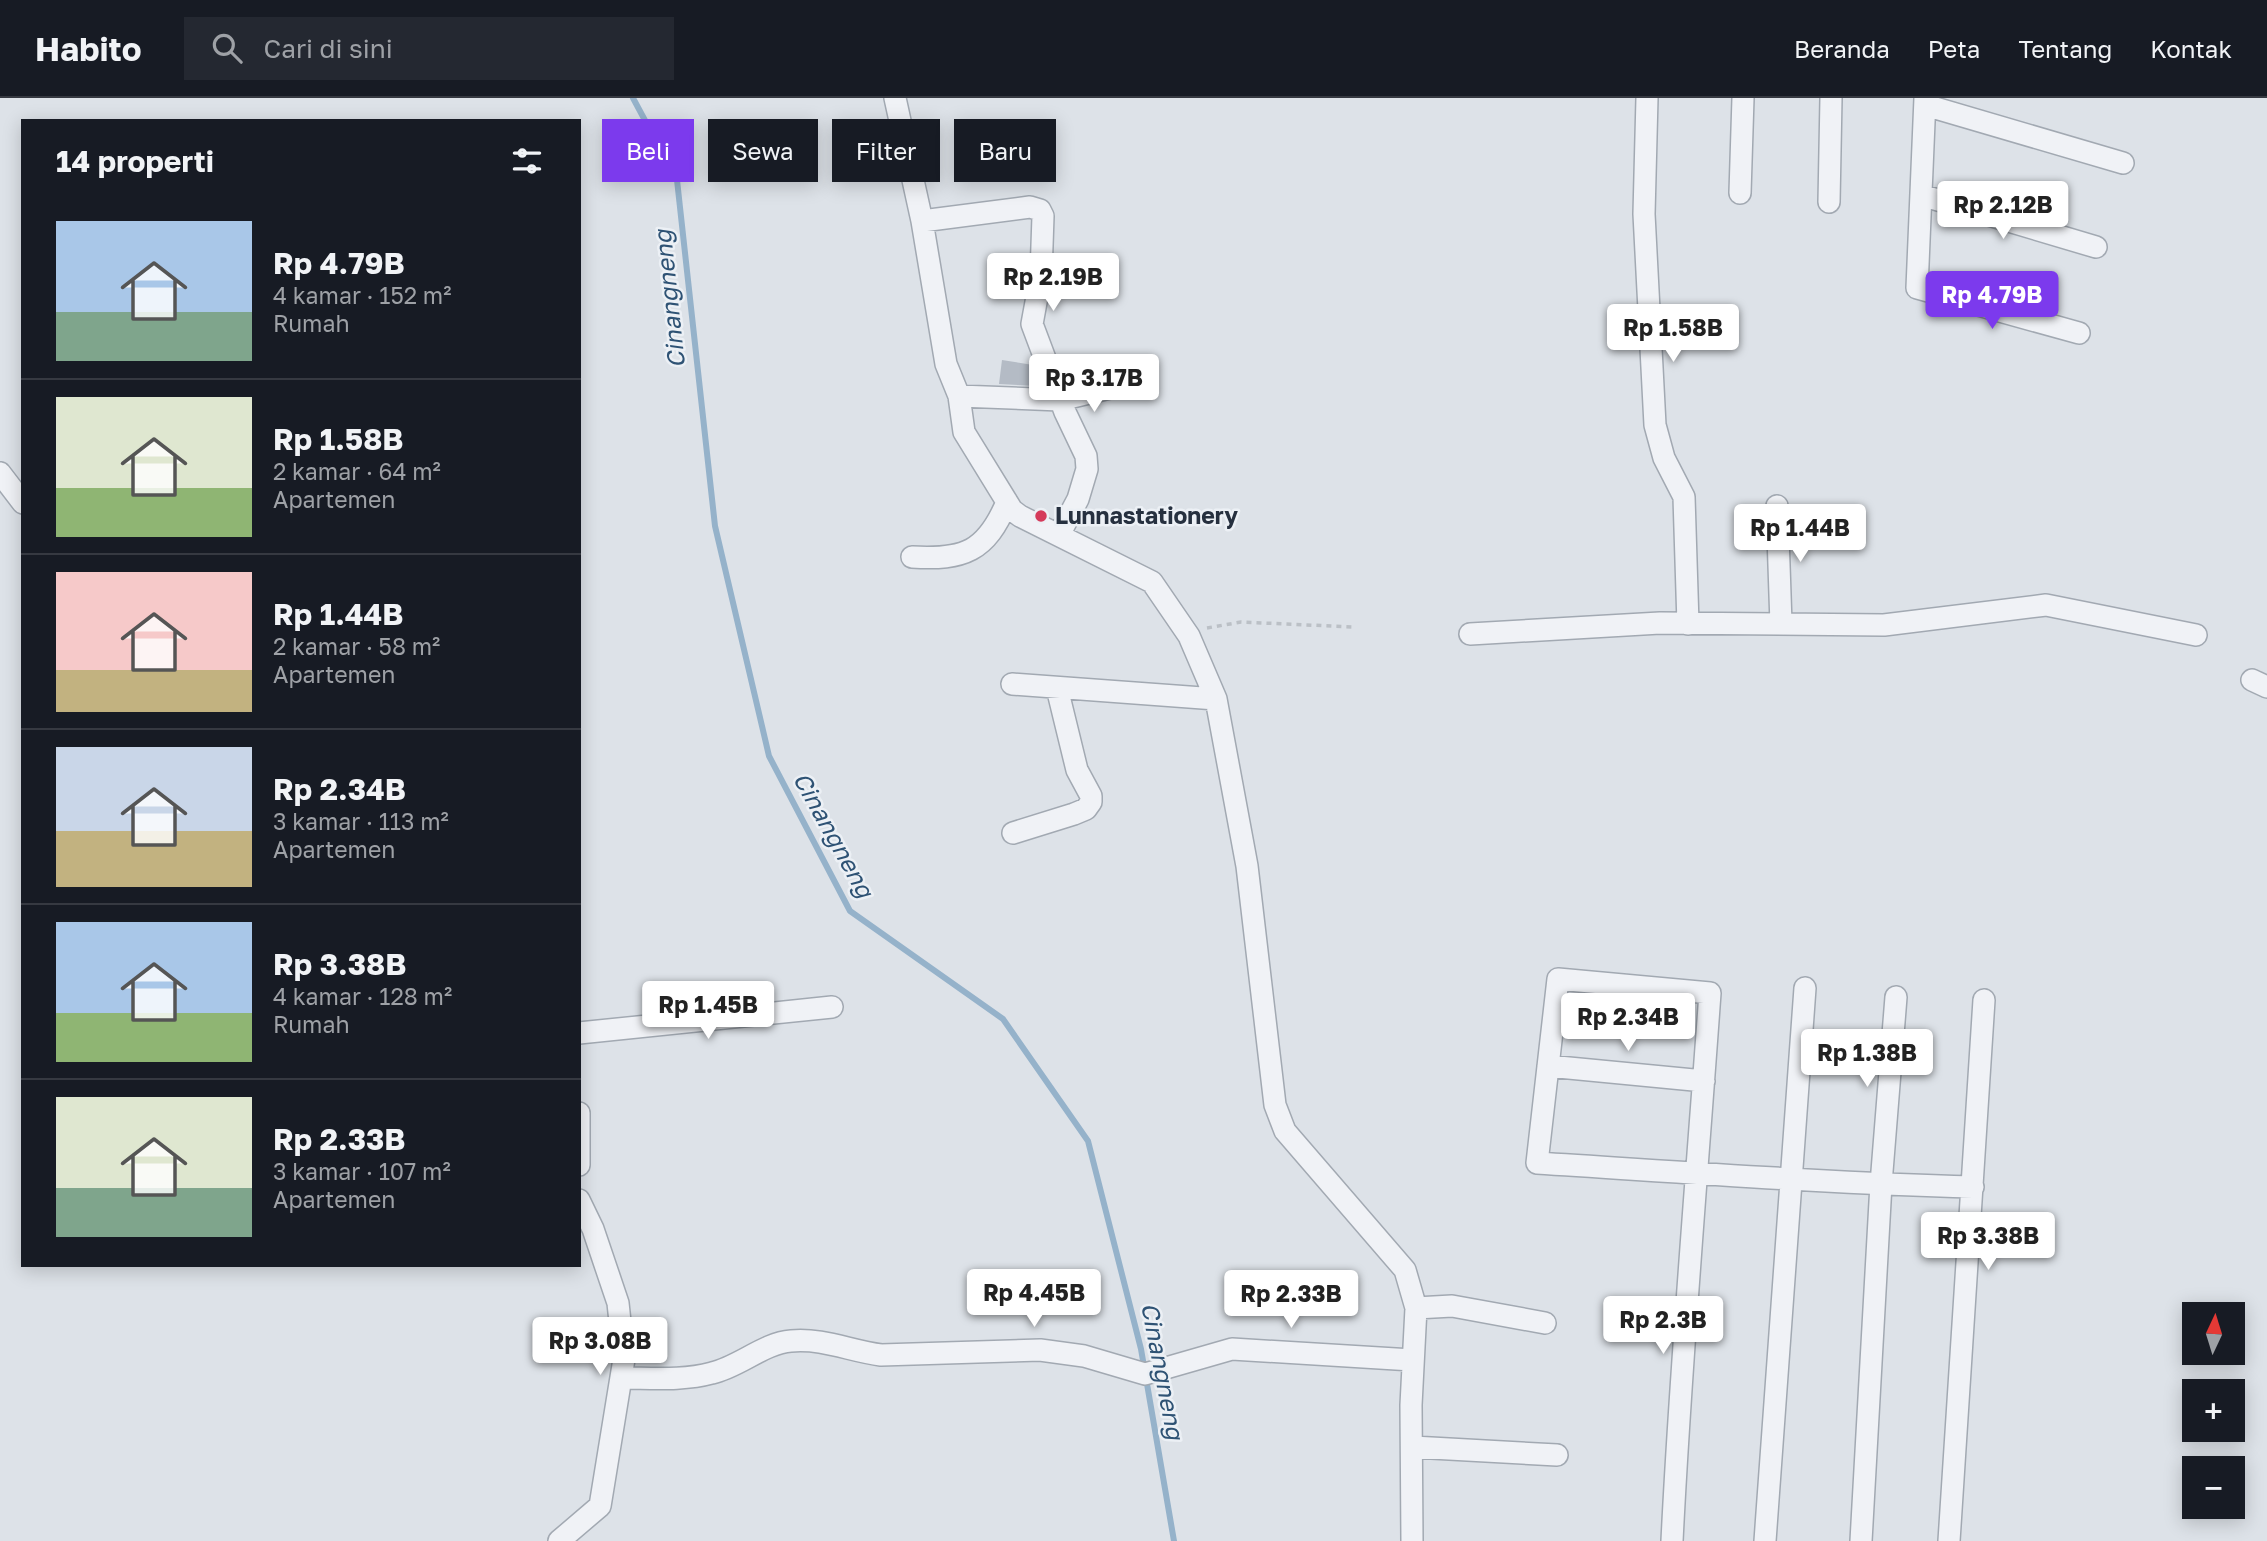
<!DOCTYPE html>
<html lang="id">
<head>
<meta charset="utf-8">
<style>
  body { margin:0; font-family:"Golos Text",sans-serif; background:#242831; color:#f1f3f6; height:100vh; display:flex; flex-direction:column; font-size:26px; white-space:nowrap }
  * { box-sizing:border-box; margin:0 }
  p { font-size:23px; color:#9ea1a6 }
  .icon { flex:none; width:38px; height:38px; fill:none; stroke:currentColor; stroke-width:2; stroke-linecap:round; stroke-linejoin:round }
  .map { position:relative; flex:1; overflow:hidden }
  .sheet { position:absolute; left:21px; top:21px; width:560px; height:1148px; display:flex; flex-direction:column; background:#171b24; border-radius:0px; box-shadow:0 4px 18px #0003 }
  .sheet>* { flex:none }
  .guide { position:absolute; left:602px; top:21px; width:665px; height:63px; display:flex; gap:14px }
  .needle { width:46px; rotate:4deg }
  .fabs { position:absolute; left:2182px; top:1204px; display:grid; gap:14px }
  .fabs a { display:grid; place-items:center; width:63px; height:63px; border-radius:0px; background:#171b24; box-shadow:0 4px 18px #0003; font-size:35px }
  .price { position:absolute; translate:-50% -60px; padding:0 16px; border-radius:7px; background:#fff; color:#222; font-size:23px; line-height:46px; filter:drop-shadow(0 2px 4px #0008) }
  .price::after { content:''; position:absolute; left:50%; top:42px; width:21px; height:16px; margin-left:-10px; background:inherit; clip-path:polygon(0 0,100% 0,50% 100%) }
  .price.active { background:#7c3aed; color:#fff }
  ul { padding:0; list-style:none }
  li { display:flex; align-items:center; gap:21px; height:175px; padding:0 35px }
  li+li { border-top:2px solid #363941 }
  li span { display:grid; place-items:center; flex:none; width:196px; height:140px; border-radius:0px; color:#555 }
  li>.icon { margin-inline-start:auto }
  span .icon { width:84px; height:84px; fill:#fffc; stroke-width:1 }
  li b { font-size:30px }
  h2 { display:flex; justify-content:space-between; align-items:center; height:84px; padding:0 35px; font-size:30px }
  .chip { padding:0 24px; border-radius:0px; background:#171b24; box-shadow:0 4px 18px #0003; font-size:24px; line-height:63px }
  .chip.active { background:#7c3aed; color:#fff }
  header { display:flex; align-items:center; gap:42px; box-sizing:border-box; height:98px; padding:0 35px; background:#171b24; border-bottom:2px solid #363941 }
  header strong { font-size:33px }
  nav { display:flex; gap:38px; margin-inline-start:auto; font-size:24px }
  .search { width:490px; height:63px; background:#242831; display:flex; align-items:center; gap:18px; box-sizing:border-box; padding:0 24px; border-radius:0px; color:#9ea1a6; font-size:26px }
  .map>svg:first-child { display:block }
</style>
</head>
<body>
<header>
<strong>Habito</strong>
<div class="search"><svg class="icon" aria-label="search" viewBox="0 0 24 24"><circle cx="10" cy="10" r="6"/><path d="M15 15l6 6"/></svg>Cari di sini</div>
<nav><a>Beranda</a><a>Peta</a><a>Tentang</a><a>Kontak</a></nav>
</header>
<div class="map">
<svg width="2267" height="1443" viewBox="0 0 2267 1443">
  <rect width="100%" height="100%" fill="#dde2e8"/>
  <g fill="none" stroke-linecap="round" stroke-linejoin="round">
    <!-- stream -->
    <path stroke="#95b2ca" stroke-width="6" d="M633,0l44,82 38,346 54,230 81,155 153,108 85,122 53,208 33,192"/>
  </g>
  <!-- building -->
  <path fill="#b4bbc5" d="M1002,262l31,5 5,13 -1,8 -38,-2z"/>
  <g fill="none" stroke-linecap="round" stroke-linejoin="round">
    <!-- minor casing -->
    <g stroke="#a2a9b2" stroke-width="24">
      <path id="minor" d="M895,0l27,123 24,143 13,32 5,36 48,78 8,6 132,66 37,54 27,63 31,167 28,239 10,26 120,139 11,38 -5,97 1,136
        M1647,0l-3,116 11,211 9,33 20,39 4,127
        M1925,0l-8,190 162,45
        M1925,7l198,58
        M1740,95l3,-95
        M1921,97l175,52
        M1829,104l2,-104
        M922,123l108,-14 10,3 3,6 -2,59 -9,49 33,88 21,44 1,13 -9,30 -19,36
        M959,298l101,4 58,-14
        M0,375l23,30
        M1777,408l4,118
        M912,459c52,3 74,-5 95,-55
        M1470,536l190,-11 224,2 162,-20 150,30
        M2252,582l15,7
        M1012,586l204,15
        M1013,735l61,-19 12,-5 5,-7v-6l-14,-26 -20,-82
        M579,935l253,-26
        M1548,968l156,15
        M579,1015v52
        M1416,1210l36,-2 93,17
        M621,1280c30,0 62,3 91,-5 27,-6 52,-30 79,-32 32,-3 59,10 90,14l159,-5 44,6 61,18 87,-25 180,11
        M1413,1349l144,8
        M559,1443l41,-35 24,-147 -6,-56 -25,-74 -14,-29
        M1672,1443c9,-183 25,-366 38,-548l-152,-14 -21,184c145,9 290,20 436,24
        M1765,1443l40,-553
        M1861,1443l20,-357 15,-187
        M1949,1443l35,-541"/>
    </g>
    <!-- path -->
    <path stroke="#bbc0c6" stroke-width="3.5" stroke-dasharray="5 5" stroke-linecap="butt" d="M1207,530l34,-6 112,5"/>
    <!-- minor -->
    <use href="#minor" stroke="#f0f2f6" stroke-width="21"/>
  </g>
  <!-- markers -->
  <circle fill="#d53a5a" stroke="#ecf0f5" stroke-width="2.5" cx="1041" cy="418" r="7"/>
  <g text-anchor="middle" stroke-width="5" stroke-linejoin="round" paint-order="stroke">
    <!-- poi labels -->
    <g font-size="23" font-weight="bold" fill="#26303f" stroke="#ecf0f5" text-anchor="start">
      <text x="1055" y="426">Lunnastationery</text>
    </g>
    <!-- water labels -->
    <g font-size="24" font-style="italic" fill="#2e5274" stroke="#ecf0f5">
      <text transform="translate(670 201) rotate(-96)" y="8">Cinangneng</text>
      <text transform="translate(833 737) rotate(61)" y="8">Cinangneng</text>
      <text transform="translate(1162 1273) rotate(79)" y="8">Cinangneng</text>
    </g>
  </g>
</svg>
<div class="fabs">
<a><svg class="needle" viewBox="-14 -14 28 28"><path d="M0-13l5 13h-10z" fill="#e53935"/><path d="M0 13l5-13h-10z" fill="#9ea1a6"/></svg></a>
<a>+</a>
<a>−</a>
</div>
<b class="price" style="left:2003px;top:143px">Rp 2.12B</b>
<b class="price" style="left:1053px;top:215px">Rp 2.19B</b>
<b class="price active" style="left:1992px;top:233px">Rp 4.79B</b>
<b class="price" style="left:1673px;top:266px">Rp 1.58B</b>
<b class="price" style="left:1094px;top:316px">Rp 3.17B</b>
<b class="price" style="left:1800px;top:466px">Rp 1.44B</b>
<b class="price" style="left:708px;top:943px">Rp 1.45B</b>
<b class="price" style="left:1628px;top:955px">Rp 2.34B</b>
<b class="price" style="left:1867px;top:991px">Rp 1.38B</b>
<b class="price" style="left:1988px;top:1174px">Rp 3.38B</b>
<b class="price" style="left:1034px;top:1231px">Rp 4.45B</b>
<b class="price" style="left:1291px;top:1232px">Rp 2.33B</b>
<b class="price" style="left:1663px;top:1258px">Rp 2.3B</b>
<b class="price" style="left:600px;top:1279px">Rp 3.08B</b>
<div class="guide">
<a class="chip active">Beli</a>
<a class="chip">Sewa</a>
<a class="chip">Filter</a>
<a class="chip">Baru</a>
</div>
<section class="sheet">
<h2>14 properti<svg class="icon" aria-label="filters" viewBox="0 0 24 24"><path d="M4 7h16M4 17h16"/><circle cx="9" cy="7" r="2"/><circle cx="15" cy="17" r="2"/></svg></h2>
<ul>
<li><span style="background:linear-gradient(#a9c7e8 65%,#7fa58c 0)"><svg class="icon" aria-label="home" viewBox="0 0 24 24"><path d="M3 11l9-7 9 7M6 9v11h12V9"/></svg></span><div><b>Rp 4.79B</b><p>4 kamar · 152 m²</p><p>Rumah</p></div></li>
<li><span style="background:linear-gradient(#dfe7d0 65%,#8fb573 0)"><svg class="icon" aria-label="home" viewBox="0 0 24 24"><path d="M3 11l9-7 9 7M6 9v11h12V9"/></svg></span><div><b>Rp 1.58B</b><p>2 kamar · 64 m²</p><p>Apartemen</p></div></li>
<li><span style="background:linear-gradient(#f6c9c9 70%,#c2b280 0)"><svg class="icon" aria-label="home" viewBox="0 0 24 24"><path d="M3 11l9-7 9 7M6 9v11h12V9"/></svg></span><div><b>Rp 1.44B</b><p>2 kamar · 58 m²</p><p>Apartemen</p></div></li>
<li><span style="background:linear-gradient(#c9d6e8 60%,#c2b280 0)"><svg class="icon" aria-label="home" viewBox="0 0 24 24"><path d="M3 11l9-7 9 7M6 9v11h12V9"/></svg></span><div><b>Rp 2.34B</b><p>3 kamar · 113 m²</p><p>Apartemen</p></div></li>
<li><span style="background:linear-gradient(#a9c7e8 65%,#8fb573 0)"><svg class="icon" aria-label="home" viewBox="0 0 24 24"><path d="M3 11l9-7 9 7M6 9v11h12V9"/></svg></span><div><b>Rp 3.38B</b><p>4 kamar · 128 m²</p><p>Rumah</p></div></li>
<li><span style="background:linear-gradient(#dfe7d0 65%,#7fa58c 0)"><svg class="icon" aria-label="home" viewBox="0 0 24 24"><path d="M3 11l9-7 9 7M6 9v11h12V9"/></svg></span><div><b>Rp 2.33B</b><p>3 kamar · 107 m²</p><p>Apartemen</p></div></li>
</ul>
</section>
</div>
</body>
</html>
